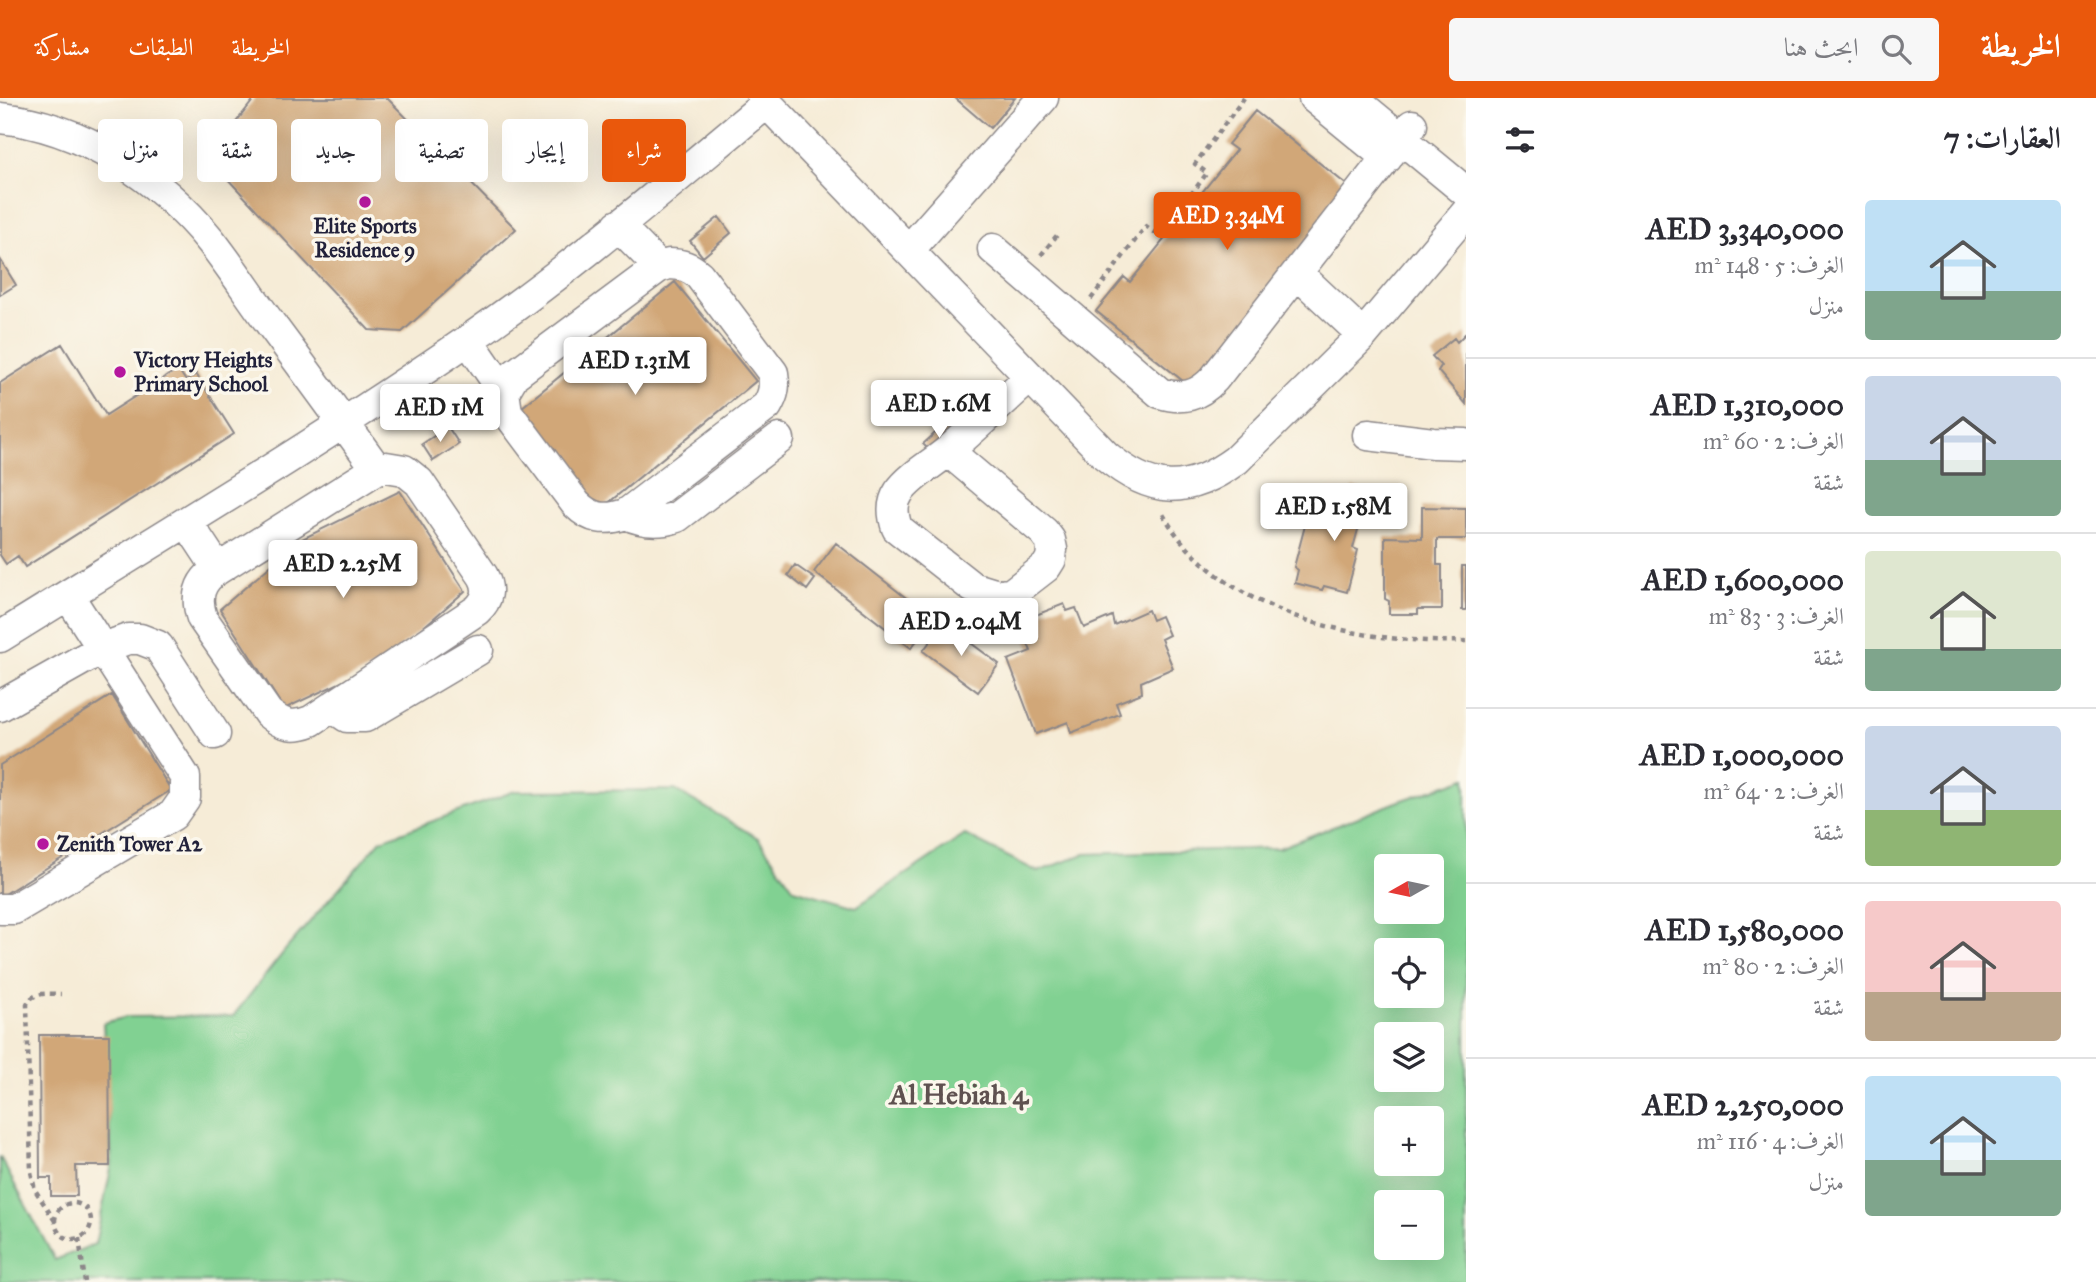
<!DOCTYPE html>
<html lang="ar">
<head>
<meta charset="utf-8">
<style>
  body { margin:0; font-family:"IM FELL Great Primer",Amiri,serif; background:#f7f7f7; color:#2b2b33; direction:rtl; height:100vh; display:flex; flex-direction:column; font-size:26px; white-space:nowrap }
  * { box-sizing:border-box; margin:0 }
  p { font-size:23px; color:#7c7c81 }
  .icon { flex:none; width:38px; height:38px; fill:none; stroke:currentColor; stroke-width:2; stroke-linecap:round; stroke-linejoin:round }
  .map { position:relative; flex:1; overflow:hidden; direction:ltr }
  .drawer { display:flex; flex-direction:column; background:#fff; width:630px }
  .drawer>* { flex:none }
  .top-card { position:absolute; left:21px; top:21px; width:665px; height:63px; direction:rtl; display:flex; gap:14px }
  .needle { width:46px; rotate:261deg }
  .buttons { position:absolute; left:1374px; top:756px; display:grid; gap:14px }
  .buttons a { display:grid; place-items:center; width:70px; height:70px; border-radius:7px; background:#fff; box-shadow:0 7px 28px #0002; font-size:35px }
  .price { position:absolute; translate:-50% -60px; padding:0 16px; border-radius:7px; background:#fff; color:#222; font-size:23px; line-height:46px; filter:drop-shadow(0 2px 4px #0008) }
  .price::after { content:''; position:absolute; left:50%; top:42px; width:21px; height:16px; margin-left:-10px; background:inherit; clip-path:polygon(0 0,100% 0,50% 100%) }
  .price.on { background:#ea580c; color:#fff }
  ul { padding:0; list-style:none }
  li { display:flex; align-items:center; gap:21px; height:175px; padding:0 35px }
  li+li { border-top:2px solid #e1e1e2 }
  li span { display:grid; place-items:center; flex:none; width:196px; height:140px; border-radius:7px; color:#555 }
  li>.icon { margin-inline-start:auto }
  span .icon { width:84px; height:84px; fill:#fffc; stroke-width:1 }
  li b { font-size:30px }
  h2 { display:flex; justify-content:space-between; align-items:center; height:84px; padding:0 35px; font-size:30px }
  .tag { padding:0 24px; border-radius:7px; background:#fff; box-shadow:0 7px 28px #0002; font-size:24px; line-height:63px }
  .tag.on { background:#ea580c; color:#fff }
  header { display:flex; align-items:center; gap:42px; box-sizing:border-box; height:98px; padding:0 35px; background:#ea580c; color:#fff }
  header strong { font-size:33px }
  nav { display:flex; gap:38px; margin-inline-start:auto; font-size:24px }
  .search { width:490px; height:63px; background:#f7f7f7; display:flex; align-items:center; gap:18px; box-sizing:border-box; padding:0 24px; border-radius:7px; color:#7c7c81; font-size:26px }
  main { display:flex; flex:1; min-height:0 }
  .map>svg:first-child { display:block }
</style>
</head>
<body>
<header>
<strong>الخريطة</strong>
<div class="search"><svg class="icon" aria-label="search" viewBox="0 0 24 24"><circle cx="10" cy="10" r="6"/><path d="M15 15l6 6"/></svg>ابحث هنا</div>
<nav><a>الخريطة</a><a>الطبقات</a><a>مشاركة</a></nav>
</header>
<main>
<section class="drawer">
<h2>العقارات: 7<svg class="icon" aria-label="filters" viewBox="0 0 24 24"><path d="M4 7h16M4 17h16"/><circle cx="9" cy="7" r="2"/><circle cx="15" cy="17" r="2"/></svg></h2>
<ul>
<li><span style="background:linear-gradient(#bfe0f5 65%,#7fa58c 0)"><svg class="icon" aria-label="home" viewBox="0 0 24 24"><path d="M3 11l9-7 9 7M6 9v11h12V9"/></svg></span><div><b>AED 3,340,000</b><p>الغرف: 5 · 148 m²</p><p>منزل</p></div></li>
<li><span style="background:linear-gradient(#c9d6e8 60%,#7fa58c 0)"><svg class="icon" aria-label="home" viewBox="0 0 24 24"><path d="M3 11l9-7 9 7M6 9v11h12V9"/></svg></span><div><b>AED 1,310,000</b><p>الغرف: 2 · 60 m²</p><p>شقة</p></div></li>
<li><span style="background:linear-gradient(#dfe7d0 70%,#7fa58c 0)"><svg class="icon" aria-label="home" viewBox="0 0 24 24"><path d="M3 11l9-7 9 7M6 9v11h12V9"/></svg></span><div><b>AED 1,600,000</b><p>الغرف: 3 · 83 m²</p><p>شقة</p></div></li>
<li><span style="background:linear-gradient(#c9d6e8 60%,#8fb573 0)"><svg class="icon" aria-label="home" viewBox="0 0 24 24"><path d="M3 11l9-7 9 7M6 9v11h12V9"/></svg></span><div><b>AED 1,000,000</b><p>الغرف: 2 · 64 m²</p><p>شقة</p></div></li>
<li><span style="background:linear-gradient(#f6c9c9 65%,#b9a48a 0)"><svg class="icon" aria-label="home" viewBox="0 0 24 24"><path d="M3 11l9-7 9 7M6 9v11h12V9"/></svg></span><div><b>AED 1,580,000</b><p>الغرف: 2 · 80 m²</p><p>شقة</p></div></li>
<li><span style="background:linear-gradient(#bfe0f5 60%,#7fa58c 0)"><svg class="icon" aria-label="home" viewBox="0 0 24 24"><path d="M3 11l9-7 9 7M6 9v11h12V9"/></svg></span><div><b>AED 2,250,000</b><p>الغرف: 4 · 116 m²</p><p>منزل</p></div></li>
</ul>
</section>
<div class="map">
<svg width="1466" height="1184" viewBox="0 0 1466 1184">
  <rect width="100%" height="100%" fill="#fbf7ec"/>
  <filter id="ink" filterUnits="userSpaceOnUse"><feTurbulence type="fractalNoise" baseFrequency=".0143" numOctaves="2"/><feDisplacementMap in="SourceGraphic" scale="14" xChannelSelector="R" yChannelSelector="G"/><feConvolveMatrix kernelMatrix="1 2 1 2 8 2 1 2 1" color-interpolation-filters="sRGB"/></filter>
  <filter id="wash" filterUnits="userSpaceOnUse"><feTurbulence type="fractalNoise" baseFrequency=".00686" numOctaves="4" result="noise"/><feDisplacementMap in="SourceGraphic" scale="28" xChannelSelector="R" yChannelSelector="G"/><feGaussianBlur stdDeviation="1.57" result="paint"/><feColorMatrix in="noise" values="0 0 0 0 0 0 0 0 0 0 0 0 0 0 0 0 0 1.4 0 .05"/><feComposite in="paint" operator="in"/></filter>
  <g filter="url(#wash)">
    <rect width="100%" height="100%" fill="#f6ecd7"/>
    <!-- green -->
    <path fill="#81d192" stroke="#527a66" stroke-width="2" fill-rule="evenodd" d="M1466,680v504h-1466v-125l55,103 40,-16 17,-80 -9,-141 24,-6 106,-1 54,-68 94,-108 134,-49 160,-1 83,48 36,51 62,18 109,-72 73,37 46,-18 195,-6 118,-46zM1386,768h46v46h-46zM1386,852h46v46h-46zM1386,936h46v46h-46zM1386,1020h46v46h-46zM1386,1104h46v46h-46z"/>
    <g id="blocks">
      <!-- building -->
      <path fill="#d1a778" d="M255,0h132l129,131 -114,103 -33,-2 -161,-172z
        M955,0h60l-25,30z
        M1255,13l98,79 -160,199 -97,-78 28,-34 6,5 106,-132 -8,-6z
        M719,119l12,16 -28,24 -13,-16z
        M0,161l16,26 -16,10z
        M675,184l81,99 -160,132 -81,-100z
        M1466,235v71l-28,-33 3,-5 -9,-10 22,-18 3,4z
        M62,246l44,71 72,-46 8,12 10,-7 38,60 -209,133 -7,-11 -12,8 -6,-9v-172z
        M448,329l11,17 -26,17 -11,-17z
        M942,329l13,13 -25,11 -7,-7z
        M1353,390l30,8 -8,30 -15,-4 -7,26 5,2 -11,42 -23,-6 -2,4 -27,-7 3,-13 -4,-3 16,-60 35,10z
        M400,393l65,100 -83,72 -98,46 -64,-100 82,-70z
        M1422,409l44,1v31h-29v26h5v44h-24v5h-29v-13l-4,-2v-62l37,1z
        M836,445l97,76 -22,29 -97,-76z
        M795,467l20,14 -8,11 -19,-15z
        M1462,468h4v44h-4z
        M1064,506l3,7 9,-3 8,20 28,-12 2,9 34,-15 4,10 9,-4 8,19 -8,4 12,29 -32,14 1,11 -26,10 4,11 -49,19 -3,-11 -32,12 -28,-74 23,-9 -9,-21 14,-5 -3,-9z
        M944,525l55,41 -21,28 -55,-41z
        M112,597l59,95 -171,107v-132z
        M39,937h70l1,131h-34l1,30h-26v-18h-11z"/>
    </g>
  </g>
  <g filter="url(#ink)">
    <use href="#blocks" fill-opacity="0" stroke="#8c8789" stroke-width="2"/>
    <g fill="none" stroke-linecap="round" stroke-linejoin="round">
      <!-- minor casing -->
      <g stroke="#8c8789" stroke-width="33">
        <path id="minor" d="M762,0l343,357c46,39 82,41 131,5l127,-125 103,-122
          M1314,0l73,60
          M1352,0l114,94
          M0,20c82,8 160,60 211,123 22,28 41,58 62,86 35,47 70,95 104,142
          M618,127l41,42
          M993,151l167,144c23,7 38,3 54,-14l198,-254
          M909,152l134,-152
          M669,166c13,0 21,3 30,11l74,98c2,14 1,21 -6,33l-141,108c-21,7 -35,5 -50,-10l-69,-92 -3,-20 10,-17 145,-108z
          M1297,175l66,62
          M468,242l36,52
          M1368,337l65,8 33,1
          M948,353l96,81 6,8 2,9 -1,10 -5,8 -35,27 -13,1 -26,-8 -75,-59c-4,-12 -6,-24 2,-36 12,-17 34,-28 50,-42 27,-23 53,-48 80,-72
          M386,369l18,3 15,12 64,94c7,13 5,24 -6,34l-166,111c-18,7 -29,4 -43,-8l-66,-95c-7,-21 -3,-37 16,-49l159,-100z
          M626,416c17,8 33,9 51,3l102,-78
          M187,424l31,47
          M0,539c157,-98 316,-192 468,-297 105,-72 201,-156 299,-237
          M0,608l103,-58 25,-9h12l18,7 57,88
          M332,609l15,10h18l113,-67
          M0,811h14l159,-94 12,-17v-21l-117,-182"/>
      </g>
      <!-- path -->
      <path stroke="#8c8789" stroke-width="4.5" stroke-dasharray="5 5" stroke-linecap="butt" d="M1041,157l17,-21
        M1091,201l55,-73 14,10 47,-63 -12,-9 49,-66
        M1163,416c57,100 196,131 303,127
        M55 1123a18 18 0 1 1 36 0a18 18 0 1 1-36 0Z
        M55,1123l-20,-31 -4,-18 -4,-168c6,-13 22,-10 34,-10
        M79,1140l6,44"/>
      <!-- minor -->
      <use href="#minor" stroke="#fff" stroke-width="30"/>
    </g>
  </g>
  <!-- markers -->
  <g fill="#b5179e" stroke="#fbf7ec" stroke-width="2.5">
    <circle cx="365" cy="104" r="7"/>
    <circle cx="120" cy="274" r="7"/>
    <circle cx="43" cy="746" r="7"/>
  </g>
  <g text-anchor="middle" stroke-width="7" stroke-linejoin="round" paint-order="stroke">
    <!-- poi labels -->
    <g font-size="21" font-weight="bold" fill="#22223b" stroke="#fbf7ec" text-anchor="start">
      <text x="365" y="135" text-anchor="middle">Elite Sports<tspan x="365" dy="24">Residence 9</tspan></text>
      <text x="134" y="269">Victory Heights<tspan x="134" dy="24">Primary School</tspan></text>
      <text x="57" y="753">Zenith Tower A2</text>
    </g>
    <!-- district labels -->
    <g font-size="28" font-weight="bold" fill="#5f5150" stroke="#fbf7ec">
      <text x="959" y="1006">Al Hebiah 4</text>
    </g>
  </g>
</svg>
<div class="buttons">
<a><svg class="needle" viewBox="-14 -14 28 28"><path d="M0-13l5 13h-10z" fill="#e53935"/><path d="M0 13l5-13h-10z" fill="#7c7c81"/></svg></a>
<a><svg class="icon" aria-label="locate" viewBox="0 0 24 24"><circle cx="12" cy="12" r="6"/><path d="M12 2v4M12 18v4M2 12h4M18 12h4"/></svg></a>
<a><svg class="icon" aria-label="layers" viewBox="0 0 24 24"><path d="M12 4l9 5-9 5-9-5zM3 14l9 5 9-5"/></svg></a>
<a>+</a>
<a>−</a>
</div>
<b class="price on" style="left:1227px;top:154px">AED 3.34M</b>
<b class="price" style="left:635px;top:299px">AED 1.31M</b>
<b class="price" style="left:939px;top:342px">AED 1.6M</b>
<b class="price" style="left:440px;top:346px">AED 1M</b>
<b class="price" style="left:1334px;top:445px">AED 1.58M</b>
<b class="price" style="left:343px;top:502px">AED 2.25M</b>
<b class="price" style="left:961px;top:560px">AED 2.04M</b>
<div class="top-card">
<a class="tag on">شراء</a>
<a class="tag">إيجار</a>
<a class="tag">تصفية</a>
<a class="tag">جديد</a>
<a class="tag">شقة</a>
<a class="tag">منزل</a>
</div>
</div>
</main>
</body>
</html>
